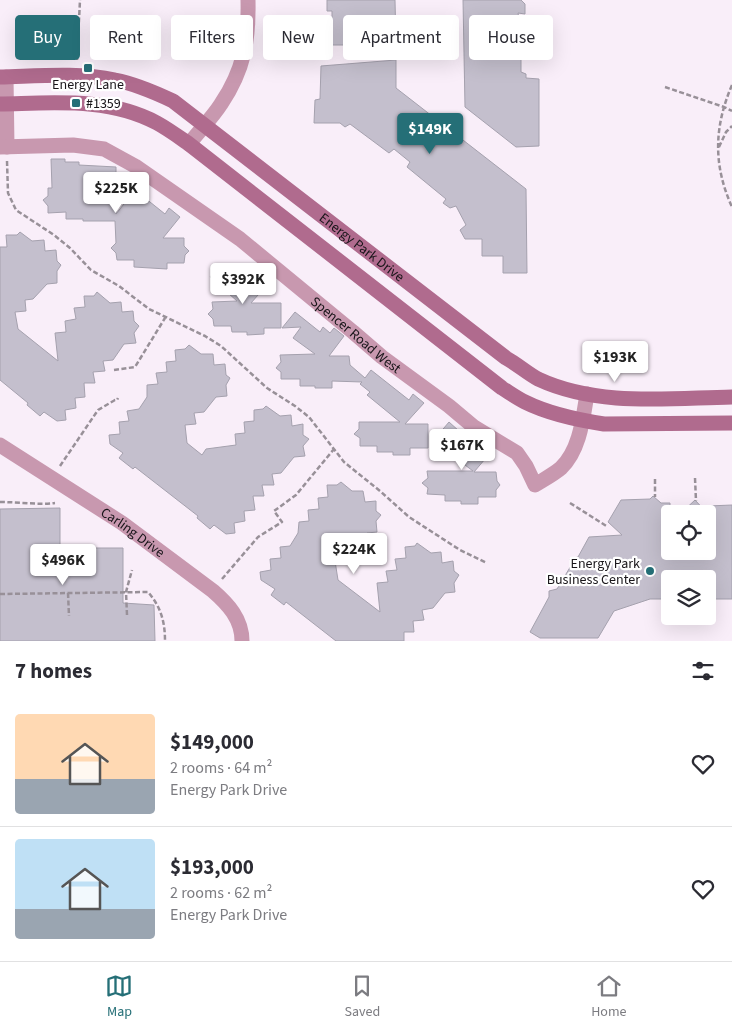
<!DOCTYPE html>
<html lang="en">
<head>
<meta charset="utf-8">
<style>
  body { margin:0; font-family:"Source Sans 3",sans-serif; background:#f7f7f7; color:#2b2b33; height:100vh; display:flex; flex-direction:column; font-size:19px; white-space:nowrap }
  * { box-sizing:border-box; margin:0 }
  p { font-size:16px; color:#7c7c81 }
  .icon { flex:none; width:28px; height:28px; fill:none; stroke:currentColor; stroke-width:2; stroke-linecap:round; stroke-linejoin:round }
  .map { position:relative; height:641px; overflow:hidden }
  .drawer { display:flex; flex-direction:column; background:#fff; flex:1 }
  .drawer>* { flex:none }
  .hud { position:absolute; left:15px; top:15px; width:702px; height:45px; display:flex; gap:10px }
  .controls { position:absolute; left:661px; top:505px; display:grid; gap:10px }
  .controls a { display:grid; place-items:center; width:55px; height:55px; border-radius:5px; background:#fff; box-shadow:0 5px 20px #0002; font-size:25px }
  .price { position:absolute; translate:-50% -42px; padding:0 11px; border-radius:5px; background:#fff; color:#222; font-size:16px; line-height:32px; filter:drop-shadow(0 1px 2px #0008) }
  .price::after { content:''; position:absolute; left:50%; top:30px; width:15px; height:11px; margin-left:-8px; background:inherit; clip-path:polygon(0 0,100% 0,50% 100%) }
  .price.on { background:#256f77; color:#fff }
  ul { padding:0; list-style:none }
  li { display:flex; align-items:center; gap:15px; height:125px; padding:0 15px }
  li+li { border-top:1px solid #e1e1e2 }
  li span { display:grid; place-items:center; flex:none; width:140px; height:100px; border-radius:5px; color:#555 }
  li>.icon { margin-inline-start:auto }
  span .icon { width:60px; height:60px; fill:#fffc; stroke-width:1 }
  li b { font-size:21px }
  h2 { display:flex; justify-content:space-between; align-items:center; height:60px; padding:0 15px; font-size:21px }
  .pill { padding:0 18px; border-radius:5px; background:#fff; box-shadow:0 5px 20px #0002; font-size:18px; line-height:45px }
  .pill.on { background:#256f77; color:#fff }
  .dock { display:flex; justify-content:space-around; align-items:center; height:70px; border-top:1px solid #e1e1e2; background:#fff; font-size:14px; color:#7c7c81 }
  .dock a { display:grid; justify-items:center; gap:2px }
  .dock .on { color:#256f77 }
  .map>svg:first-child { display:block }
</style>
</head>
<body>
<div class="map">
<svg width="732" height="641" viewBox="0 0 732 641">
  <rect width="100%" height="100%" fill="#f9eef9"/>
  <!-- building -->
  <path fill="#c4bfcd" stroke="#a5a1ae" d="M327,0h68l1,45h-68l-1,-13 5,-1v-20h-5z
    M463,0h58l4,4v10l-7,-1 1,6 -6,1v21h8l2,11 -2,1v19l5,2v4l13,1v67l-23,1 -51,-40z
    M396,60v28l130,101 1,84h-24v-17h-21v-17h-17l-5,-9 6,-5 -10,-19 -6,2 -7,-5 3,-4 -39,-32 3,-5 -16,-13 -5,4 -39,-29 -5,3 -5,-4h-26l1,-23 5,-1 1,-33z
    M51,159h14v3h14v3l37,2v47l19,-24 30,24 4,-6 11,9 -17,21h21v8l5,5 -4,4 -1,8h-17v6l-33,-2v-7h-17l-1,-7 -5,-5 5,-5 -1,-22h-32v-2h-17v-7l-18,1v-7l-5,-6 5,-4v-8h4z
    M20,232l12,9 12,-1 1,11 11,-1 1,11 4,4 -4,6v12l-10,1 -14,15 -8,1 1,11 -11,1 3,17 40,32 -3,-28 11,-1 -1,-11 11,-2 -2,-11 11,-1 -1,-11h10l3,-4 13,11 11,-1 1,10 11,-1 1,10 5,5 -5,7 2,10 -12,1 -11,16 -10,1 2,10 -12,1 2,11h-11l1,14 -10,1 1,10 -11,2 1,10 -9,1 -13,-9 -4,4 -13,-11 1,-2 -28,-23v-133h7l-1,-12h11z
    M221,264l7,5 2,-3 18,15 5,-6 13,11 -15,17h30v25h-17v6l-17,1v-3h-15l-1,-6h-17l-1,-7 -5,-5 5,-5 -1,-7 25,-1 -27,-24z
    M295,312l25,20 3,-5 7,6 4,-5 10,8 -15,20h20l1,9 15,13 6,-8 38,30 4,-6 11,9 -19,21h23v24h-18v7h-17v-3h-16v-6h-17v-8l-6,-4 5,-5v-7h41l-33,-27 3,-3 -10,-8 2,-2 -30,-1v7h-17v-2h-15v-7h-19v-7l-5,-4 5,-6 -1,-7 35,-1 -22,-16 8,-11 -19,1z
    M189,345l12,9h12l1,11 11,-1 1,11 4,3 -4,7 1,11 -11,1 -12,15 -10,1 2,11 -11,1 2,18 15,12 4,-6 30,-4 -1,-11 10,-1 -1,-11 10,-1v-11l9,-1 3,-3 14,10 11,-1 1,11 11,-2v11l6,4 -6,7 2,10 -11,1 -13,16 -9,1 2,11h-12l2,11h-11l2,14 -11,1 1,10 -11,2 1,10 -9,1 -12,-9 -4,4 -13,-11 1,-2 -63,-49 -2,2 -14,-11 4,-5 -13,-9 -1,-9 11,-1 -1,-12 10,-1 -2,-10 12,-2 8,-12v-12l11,-1 -2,-11 11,-1 -1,-10 10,-1 -1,-11 10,-1z
    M449,422l10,9 -2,3 19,14 4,-5 11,9 -17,20h22l1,9 3,4 -4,5v7h-18v7h-17v-3h-16v-6l-18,-1 1,-6 -6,-5 6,-5 -1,-7h46l-40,-30z
    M341,482l11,9h11l2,11 11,-1v10l5,4 -5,6 1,11 -10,1 -13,15 -10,1 2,11 -11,1 3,19 42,32 -3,-29 11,-1 -2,-11 11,-1 -2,-11 11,-1 -1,-11 10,-1 2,-3 14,10 10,-1 1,11 11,-2 1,10 5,4 -5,8 1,9 -10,1 -12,15 -11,2 2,10 -11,1 1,11h-10v9h-68l-50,-39 -2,3 -13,-10 4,-6 -14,-9 -1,-8 11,-2 -1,-11 11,-1 -1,-11 10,-1 8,-13 1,-11 10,-1 -1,-11 11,-1 -1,-11 10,-1 -1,-12h10z
    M653,496l8,7h9v48h38v-37h-28l15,-14 13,14v-8l24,-1v94h-24v-20h-38v20h-20l-36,12 -16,27h-58l-10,-6 19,-35v-6l8,-2 15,-25 -2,-5 8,-2 11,-20 33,-2 -14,-13 13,-22 29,-1z
    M60,508v40h63v55l31,2 1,36h-155v-132z"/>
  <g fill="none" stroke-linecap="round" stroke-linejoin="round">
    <!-- path -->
    <path stroke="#989098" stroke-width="2.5" stroke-dasharray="5 2.5" stroke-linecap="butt" d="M77,60l3,-60
      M732,85c-18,42 -19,80 0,122
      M665,87l59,20 8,4
      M719,147l7,-15 6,-6
      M7,161l1,32 8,17 38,25 16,13 21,22 28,16 30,23 56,27 16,10 46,42 28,18 14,11 35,45 36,29 29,26 51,33 27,13
      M114,370l21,-3 30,-49
      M60,466l38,-56 17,-10h2l1,-2
      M695,478l1,23
      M655,479v18
      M0,502c18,0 38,3 55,1
      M570,503l38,24
      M222,579l36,-42 24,-15 -8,-11 22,-16 38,-46
      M68,593l1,23
      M0,594l148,-2c13,15 17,30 17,49
      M127,615l-1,-23 6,-22"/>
    <!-- street -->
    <g stroke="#c898af" stroke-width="15">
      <path d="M6,77l1,70"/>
      <path d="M189,144c10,-13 23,-26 32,-40 23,-34 28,-64 27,-104"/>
      <path id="s1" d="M0,147l73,-2 31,4 31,17 105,73 113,93 29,25 67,49 25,21 43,26 9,13 9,19c8,-5 19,-11 26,-17 19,-18 22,-50 26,-74"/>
      <path id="s2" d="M0,445l122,78 91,68c15,13 29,28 29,50"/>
    </g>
    <!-- secondary -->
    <g stroke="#b06b8e" stroke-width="15">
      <path id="s3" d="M0,77c38,-1 78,-5 115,3 21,4 39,12 58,21l333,257c11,6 21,15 32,21 60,28 130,19 194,18"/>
      <path d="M0,104c53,-1 109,-7 157,19 11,6 22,14 32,21l313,244c8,5 15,10 23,14 24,12 53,18 79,22l128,-1"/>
    </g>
  </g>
  <!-- markers -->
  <g fill="#256f77" stroke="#fff" stroke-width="2">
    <rect x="83" y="63" width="10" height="10" rx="2.5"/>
    <rect x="71" y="98" width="10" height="10" rx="2.5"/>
    <circle cx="650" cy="571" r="5"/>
  </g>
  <g text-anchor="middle" stroke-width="4.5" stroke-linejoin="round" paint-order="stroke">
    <!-- poi labels -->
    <g font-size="14" fill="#181519" stroke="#fff">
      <text x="88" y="89">Energy Lane</text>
      <text x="86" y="108" text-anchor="start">#1359</text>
      <text x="640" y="568" text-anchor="end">Energy Park<tspan x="640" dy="16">Business Center</tspan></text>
    </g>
    <!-- street labels -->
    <g font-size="14" fill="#181519" stroke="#fff">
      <text dy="5" stroke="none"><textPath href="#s3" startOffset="416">Energy Park Drive</textPath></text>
      <text dy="5" stroke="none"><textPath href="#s1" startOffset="418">Spencer Road West</textPath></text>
      <text dy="5" stroke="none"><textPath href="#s2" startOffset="159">Carling Drive</textPath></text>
    </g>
  </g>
</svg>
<div class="controls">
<a><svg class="icon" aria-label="locate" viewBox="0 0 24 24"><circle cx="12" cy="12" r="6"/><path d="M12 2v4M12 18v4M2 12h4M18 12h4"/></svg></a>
<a><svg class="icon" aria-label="layers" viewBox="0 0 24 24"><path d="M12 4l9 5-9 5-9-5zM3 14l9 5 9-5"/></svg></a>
</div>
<b class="price on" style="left:430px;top:155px">$149K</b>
<b class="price" style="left:116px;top:214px">$225K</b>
<b class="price" style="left:243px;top:305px">$392K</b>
<b class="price" style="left:615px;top:383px">$193K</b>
<b class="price" style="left:462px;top:471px">$167K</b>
<b class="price" style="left:354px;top:575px">$224K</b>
<b class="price" style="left:63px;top:586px">$496K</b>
<div class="hud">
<a class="pill on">Buy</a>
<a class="pill">Rent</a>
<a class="pill">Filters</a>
<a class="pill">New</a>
<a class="pill">Apartment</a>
<a class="pill">House</a>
</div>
</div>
<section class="drawer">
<h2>7 homes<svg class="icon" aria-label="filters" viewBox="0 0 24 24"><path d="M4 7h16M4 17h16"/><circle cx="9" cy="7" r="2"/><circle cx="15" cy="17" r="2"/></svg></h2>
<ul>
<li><span style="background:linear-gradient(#ffd9b3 65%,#9aa5b1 0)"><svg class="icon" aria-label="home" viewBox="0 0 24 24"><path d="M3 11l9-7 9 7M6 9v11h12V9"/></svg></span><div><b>$149,000</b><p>2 rooms · 64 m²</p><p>Energy Park Drive</p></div><svg class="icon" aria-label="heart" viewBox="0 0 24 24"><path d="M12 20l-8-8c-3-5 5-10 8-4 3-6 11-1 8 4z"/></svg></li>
<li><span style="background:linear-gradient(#bfe0f5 70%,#9aa5b1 0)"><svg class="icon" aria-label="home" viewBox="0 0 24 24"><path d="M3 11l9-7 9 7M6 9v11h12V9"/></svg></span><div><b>$193,000</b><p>2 rooms · 62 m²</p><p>Energy Park Drive</p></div><svg class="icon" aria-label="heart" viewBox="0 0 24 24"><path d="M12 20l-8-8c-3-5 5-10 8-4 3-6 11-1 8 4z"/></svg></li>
</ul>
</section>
<nav class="dock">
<a class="on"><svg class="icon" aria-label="map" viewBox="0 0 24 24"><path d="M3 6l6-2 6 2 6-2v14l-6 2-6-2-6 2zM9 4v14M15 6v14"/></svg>Map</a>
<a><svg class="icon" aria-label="saved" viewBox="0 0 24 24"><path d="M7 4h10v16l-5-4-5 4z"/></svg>Saved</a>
<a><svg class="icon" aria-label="home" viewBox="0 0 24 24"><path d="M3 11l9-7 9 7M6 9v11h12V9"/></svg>Home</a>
</nav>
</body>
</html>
